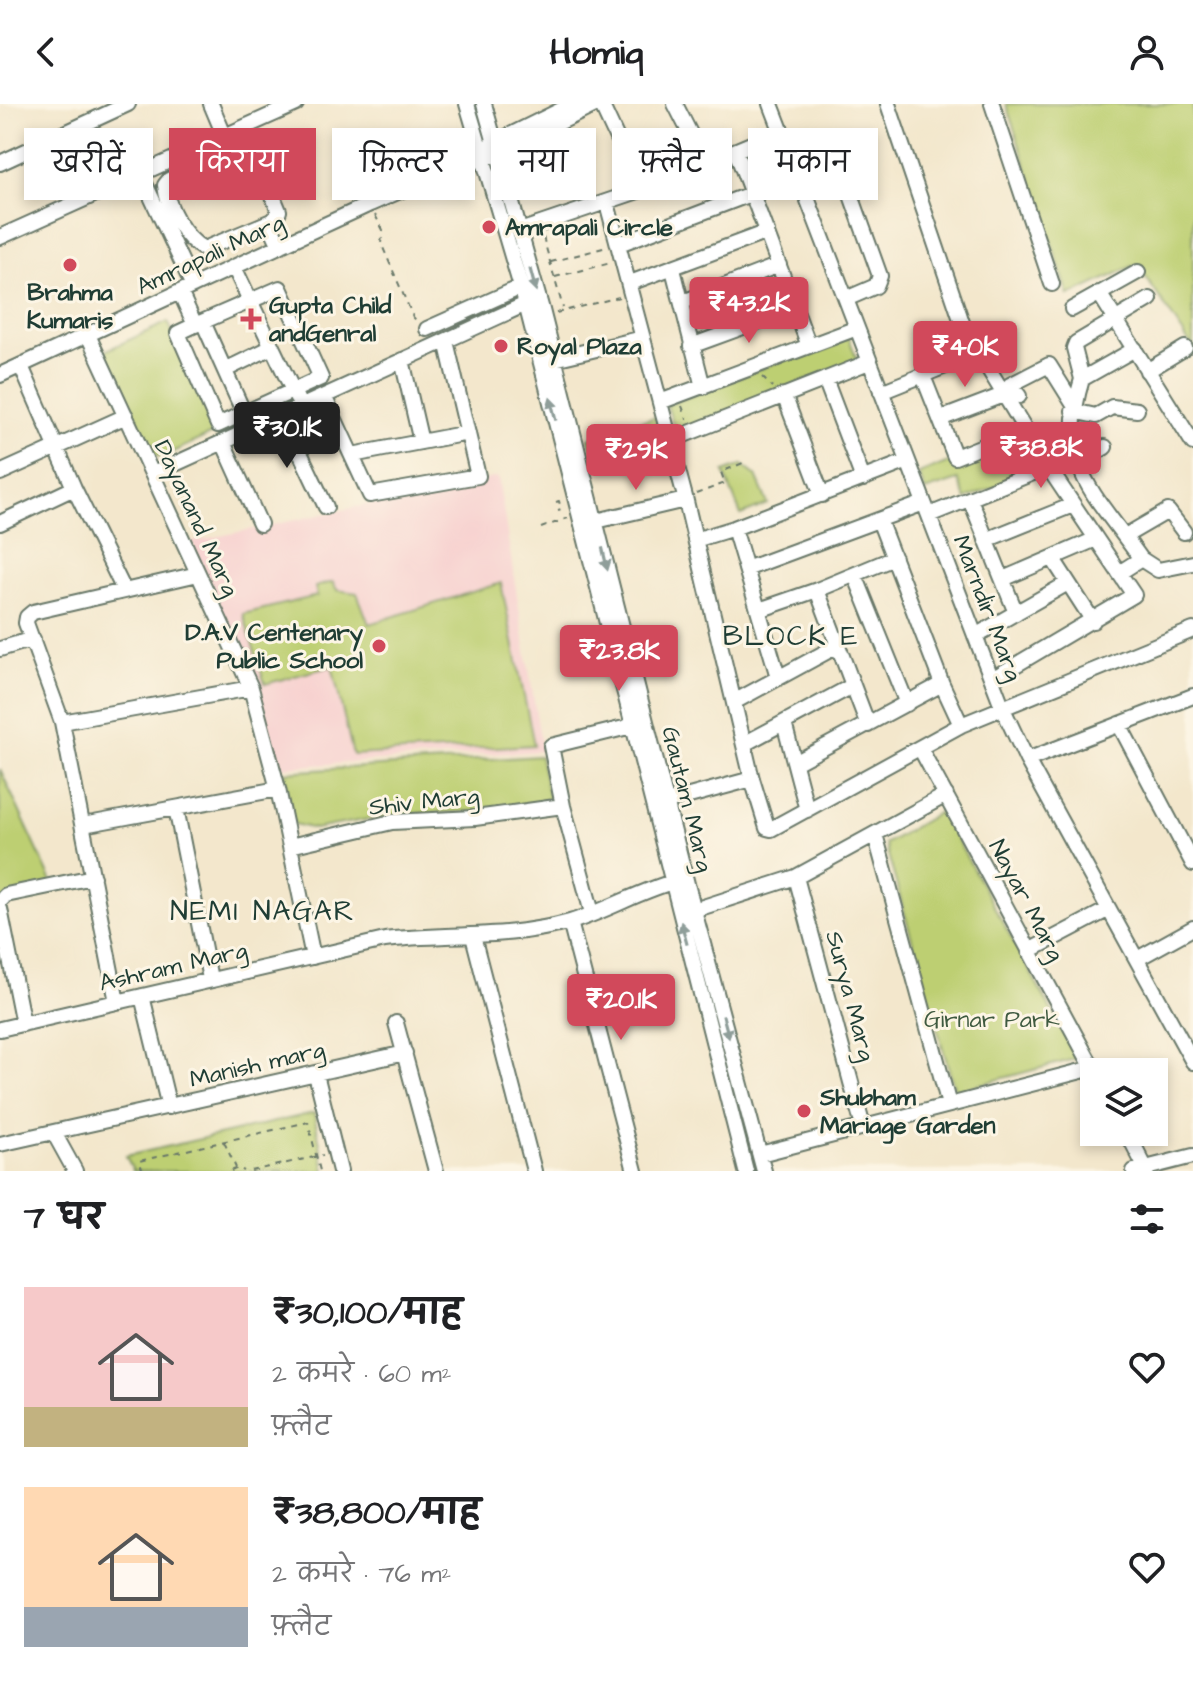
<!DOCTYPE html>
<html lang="hi">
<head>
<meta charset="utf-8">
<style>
  body { margin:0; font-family:"Architects Daughter","Playpen Sans Deva",sans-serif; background:#f6f6f6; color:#202124; height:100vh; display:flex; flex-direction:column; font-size:30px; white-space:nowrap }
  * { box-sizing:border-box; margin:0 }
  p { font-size:26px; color:#757577 }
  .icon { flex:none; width:44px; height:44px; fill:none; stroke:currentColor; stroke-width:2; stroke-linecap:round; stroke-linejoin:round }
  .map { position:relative; height:1067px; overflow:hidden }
  .panel { display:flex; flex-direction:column; background:#fff; flex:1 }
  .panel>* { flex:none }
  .top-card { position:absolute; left:24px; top:24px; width:1146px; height:72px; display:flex; gap:16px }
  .controls { position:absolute; left:1080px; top:954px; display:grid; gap:16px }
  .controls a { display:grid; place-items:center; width:88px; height:88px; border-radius:0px; background:#fff; box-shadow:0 4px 12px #0003; font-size:40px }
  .price { position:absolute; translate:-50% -68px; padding:0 18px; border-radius:8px; background:#d1495b; color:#fff; font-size:26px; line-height:52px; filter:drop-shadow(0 2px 4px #0008) }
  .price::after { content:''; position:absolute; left:50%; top:48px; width:24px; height:18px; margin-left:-12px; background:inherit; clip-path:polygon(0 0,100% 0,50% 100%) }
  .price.current { background:#222; color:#fff }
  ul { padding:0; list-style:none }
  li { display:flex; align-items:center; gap:24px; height:200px; padding:0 24px }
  li span { display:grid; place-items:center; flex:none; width:224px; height:160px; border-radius:0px; color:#555 }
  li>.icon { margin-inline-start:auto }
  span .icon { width:96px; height:96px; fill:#fffc; stroke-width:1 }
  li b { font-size:34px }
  h2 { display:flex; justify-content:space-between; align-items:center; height:96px; padding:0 24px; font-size:34px }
  .pill { padding:0 28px; border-radius:0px; background:#fff; box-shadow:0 4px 12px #0003; font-size:28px; line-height:72px }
  .pill.current { background:#d1495b; color:#fff }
  header { display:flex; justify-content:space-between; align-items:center; height:104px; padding:0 24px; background:#fff; font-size:36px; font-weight:700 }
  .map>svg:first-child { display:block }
</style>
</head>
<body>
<header><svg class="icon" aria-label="back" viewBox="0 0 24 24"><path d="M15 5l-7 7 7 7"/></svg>Homiq<svg class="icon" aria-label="person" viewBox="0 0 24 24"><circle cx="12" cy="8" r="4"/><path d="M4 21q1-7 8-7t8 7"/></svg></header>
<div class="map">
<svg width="1193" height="1067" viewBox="0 0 1193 1067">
  <rect width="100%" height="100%" fill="#fcf5e5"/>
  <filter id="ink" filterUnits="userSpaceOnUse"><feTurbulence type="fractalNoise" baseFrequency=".0125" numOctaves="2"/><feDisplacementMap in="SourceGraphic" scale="16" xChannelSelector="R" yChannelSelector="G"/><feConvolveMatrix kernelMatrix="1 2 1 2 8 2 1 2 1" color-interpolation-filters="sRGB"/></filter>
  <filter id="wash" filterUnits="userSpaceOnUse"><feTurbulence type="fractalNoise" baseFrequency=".006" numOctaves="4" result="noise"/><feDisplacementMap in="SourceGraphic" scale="32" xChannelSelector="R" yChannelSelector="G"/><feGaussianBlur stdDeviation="1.8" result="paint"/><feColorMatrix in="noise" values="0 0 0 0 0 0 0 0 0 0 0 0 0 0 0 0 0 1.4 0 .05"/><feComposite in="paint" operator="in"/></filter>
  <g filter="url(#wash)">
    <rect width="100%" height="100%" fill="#f3e7cc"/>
    <!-- built -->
    <path fill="#f7d0cf" d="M498,373l44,274 -260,16 -90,-225z"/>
    <!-- green -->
    <path fill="#bdcf72" stroke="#6e8653" stroke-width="2" d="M1006,0h187v244l-56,-84 -68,32z
      M168,218l50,109 -56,26 -8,-2 -49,-104z
      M848,231l9,25 -181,74 -9,-29z
      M656,313l6,28 -53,13 1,6 -14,4 -7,-30 30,-8 1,-4z
      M1020,329l18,36 -72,30 -8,-19 -33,11 -6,-17z
      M742,361l14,11 12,28 -27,11 -17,-43z
      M333,478l4,8 20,3 12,31 132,-41 33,162 -181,10 -21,-89 -67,18 -22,-70 74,-18 -2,-9z
      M540,652l9,43 -54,12 -99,3 -81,15 -21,-5 -10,-52z
      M0,665l55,119 -55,14z
      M941,707l137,247 -123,33 -70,-247z
      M314,1009l11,58h-192l-7,-15z"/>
  </g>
  <g filter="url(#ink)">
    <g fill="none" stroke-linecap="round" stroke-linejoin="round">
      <!-- minor casing -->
      <g stroke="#697869" stroke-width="18">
        <path id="minor" d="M211,0l13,31
          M467,0l59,200 220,867
          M484,0l58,206 146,578 76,283
          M601,0l40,86
          M675,0l30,59
          M771,0l233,607 23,49 166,302
          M888,0l85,251 9,3 66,109 86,128 -142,84
          M992,0l60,180
          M488,42l85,-42
          M736,47l73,195
          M0,59l128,-59
          M140,69l53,113
          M801,78l33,-14 8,2 38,106 -4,10 -30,13
          M607,99l78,294 67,282 15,49 4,1 190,-104 232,-95
          M269,118l6,-3 4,-8 -25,-60 -5,-4 -9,1 -71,32 -4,5c2,22 19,54 39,64l65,-27 11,24
          M520,127l121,-41 141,-59
          M0,133l296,-133
          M619,140l134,-51
          M234,163l63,132
          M673,165l30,118
          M630,179l137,-51
          M180,188l15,33 85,-37 41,90 -103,47 -40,-92 17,-8
          M1099,189l94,150
          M683,198l96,-37
          M1072,205l66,-37
          M203,218l44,98
          M427,225l94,-42
          M88,231l163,353 27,101 35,168
          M691,242l104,-38
          M554,255l89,-21
          M402,256l19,82
          M21,262l53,122 50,102
          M225,266l47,-23
          M1147,267l38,-23
          M0,271l370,-171 69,-30 59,-21 99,-49
          M923,272l32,81 70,-28
          M825,275l38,100
          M1082,275l-8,-31 2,-5 74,-44
          M881,288l92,-37
          M784,291l38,100
          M324,292l46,99 108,-19 -32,-135
          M1019,292l-9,-11 39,-20 25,40
          M660,298l197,-74
          M1073,307l23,5 16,-9 25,3
          M282,311l44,92
          M940,315l63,-24
          M679,333l190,-75
          M223,338l37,82
          M352,351l116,-22
          M1076,353l16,-2 13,-8
          M1045,358l28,-14
          M0,369l126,-57
          M153,370l373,-170
          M970,395l46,114
          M929,411l119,-48
          M879,416l63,164 19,41
          M596,417l89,-21
          M0,419l74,-35
          M734,424l44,149
          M1125,432l43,-25 16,21
          M695,436l39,-12 174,-67
          M986,436l87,-35
          M1053,455l40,62
          M1141,455l17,11 35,-7
          M746,465l178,-66
          M1119,469l22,-14c-46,-66 -86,-92 -59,-180l53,-30
          M855,471l52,129
          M1003,475l93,-40
          M817,486l51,135
          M759,506l58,-20 77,-32
          M975,532l93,-53
          M0,545l33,-10
          M734,598l103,-56
          M62,618l189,-34
          M784,619l23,87
          M1119,620l74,140
          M744,640l108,-58
          M920,644l175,324
          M1027,656l166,-64
          M795,659l147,-79
          M667,698l85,-23
          M176,704l34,171
          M83,721l195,-36
          M875,730l74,271
          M290,742l102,-24 83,-4 88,-12
          M796,773l67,250
          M0,797l6,-6 87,-18
          M0,805l23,115
          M694,806l102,-33 150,-82
          M592,809l-29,-107 -12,-60 81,-20
          M570,818l65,249
          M473,832l61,235
          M1029,847l80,-42
          M1137,855l56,-31
          M142,892l27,111
          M117,898l-55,-280 -36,-99 1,-6 6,-5 165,-38
          M396,919l40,148
          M0,925l385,-89c62,-7 124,-1 185,-18 38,-11 72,-33 110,-42
          M316,970l24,97
          M1127,1028l20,39
          M54,1029l21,38
          M0,1040l405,-91
          M760,1050l333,-86
          M1134,1067l59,-15"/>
      </g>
      <!-- path -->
      <path stroke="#697869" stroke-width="2" stroke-dasharray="6 6" stroke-linecap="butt" d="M375,111l8,15 -2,13 32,74 5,5
        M543,133l20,71
        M551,158l56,-15
        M555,173l56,-14
        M556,209l63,-16
        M762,273l10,10
        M682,302l5,13
        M696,390l29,-11 -4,-11 22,-9
        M556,398l3,-1 2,8 -3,1
        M541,424l27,-10
        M224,1038l12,26
        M143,1067l-4,-10 169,-39 12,49
        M231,1067l7,-3 6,3
        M251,1067l72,-16"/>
      <!-- minor -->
      <use href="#minor" stroke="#fff" stroke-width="14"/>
    </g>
    <!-- one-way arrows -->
    <defs><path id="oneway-solid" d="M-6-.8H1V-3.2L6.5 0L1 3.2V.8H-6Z" transform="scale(2)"/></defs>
    <g fill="#8f9e9a">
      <use href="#oneway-solid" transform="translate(533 176) rotate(75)"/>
      <use href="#oneway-solid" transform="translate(553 305) rotate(-104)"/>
      <use href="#oneway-solid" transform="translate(605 455) rotate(77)"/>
      <use href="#oneway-solid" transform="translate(684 829) rotate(-105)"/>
      <use href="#oneway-solid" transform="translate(726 923) rotate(75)"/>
    </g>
  </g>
  <!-- markers -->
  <g fill="#d1495b" stroke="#fcf5e5" stroke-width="3">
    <circle cx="489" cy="123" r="8"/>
    <circle cx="70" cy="161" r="8"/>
    <path d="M247 203h8v8h8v8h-8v8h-8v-8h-8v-8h8z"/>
    <circle cx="501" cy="242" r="8"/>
    <circle cx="379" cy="542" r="8"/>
    <circle cx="804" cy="1007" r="8"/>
  </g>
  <g text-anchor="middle" stroke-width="6" stroke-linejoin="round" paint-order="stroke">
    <!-- poi labels -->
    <g font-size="24" font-weight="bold" fill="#1f3d34" stroke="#fcf5e5" text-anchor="start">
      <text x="505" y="131">Amrapali Circle</text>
      <text x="70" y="196" text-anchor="middle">Brahma<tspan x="70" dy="28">Kumaris</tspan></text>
      <text x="269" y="209">Gupta Child<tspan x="269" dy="28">andGenral</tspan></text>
      <text x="517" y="250">Royal Plaza</text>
      <text x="363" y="536" text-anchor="end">D.A.V Centenary<tspan x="363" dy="28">Public School</tspan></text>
      <text x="820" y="1001">Shubham<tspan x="820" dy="28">Mariage Garden</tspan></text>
    </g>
    <!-- street labels -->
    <g font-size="24" fill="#1f3d34" stroke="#fcf5e5">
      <text transform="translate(210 150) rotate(-25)" y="8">Amrapali Marg</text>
      <text transform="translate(197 414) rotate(65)" y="8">Dayanand Marg</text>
      <text transform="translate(988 504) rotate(69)" y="8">Marndir Marg</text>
      <text transform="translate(688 695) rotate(76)" y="8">Gautam Marg</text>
      <text transform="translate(424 697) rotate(-6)" y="8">Shiv Marg</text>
      <text transform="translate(1027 796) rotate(62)" y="8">Nayar Marg</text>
      <text transform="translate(173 862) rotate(-13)" y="8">Ashram Marg</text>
      <text transform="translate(851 892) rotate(75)" y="8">Surya Marg</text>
      <text transform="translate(257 960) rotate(-13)" y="8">Manish marg</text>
    </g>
    <!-- park labels -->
    <g font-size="24" fill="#3f5a40" stroke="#fcf5e5">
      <text x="992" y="923">Girnar Park</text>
    </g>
    <!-- quarter labels -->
    <g font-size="28" letter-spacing="2" fill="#1f3d34" stroke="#fcf5e5">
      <text x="791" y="541">BLOCK E</text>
      <text x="263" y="816">NEMI NAGAR</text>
    </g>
  </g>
</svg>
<div class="controls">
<a><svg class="icon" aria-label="layers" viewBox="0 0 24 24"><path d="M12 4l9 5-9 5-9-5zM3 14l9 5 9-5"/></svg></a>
</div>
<b class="price" style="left:749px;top:241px">₹43.2K</b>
<b class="price" style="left:965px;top:285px">₹40K</b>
<b class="price current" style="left:287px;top:366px">₹30.1K</b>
<b class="price" style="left:1041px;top:386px">₹38.8K</b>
<b class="price" style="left:636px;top:388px">₹29K</b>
<b class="price" style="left:619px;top:589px">₹23.8K</b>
<b class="price" style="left:621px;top:938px">₹20.1K</b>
<div class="top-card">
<a class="pill">खरीदें</a>
<a class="pill current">किराया</a>
<a class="pill">फ़िल्टर</a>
<a class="pill">नया</a>
<a class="pill">फ़्लैट</a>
<a class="pill">मकान</a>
</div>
</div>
<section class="panel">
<h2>7 घर<svg class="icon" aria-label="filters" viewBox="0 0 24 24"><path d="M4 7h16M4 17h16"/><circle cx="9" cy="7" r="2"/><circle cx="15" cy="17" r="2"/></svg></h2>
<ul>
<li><span style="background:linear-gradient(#f6c9c9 75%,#c2b280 0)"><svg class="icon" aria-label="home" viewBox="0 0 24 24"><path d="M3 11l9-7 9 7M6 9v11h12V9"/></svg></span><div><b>₹30,100/माह</b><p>2 कमरे · 60 m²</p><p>फ़्लैट</p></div><svg class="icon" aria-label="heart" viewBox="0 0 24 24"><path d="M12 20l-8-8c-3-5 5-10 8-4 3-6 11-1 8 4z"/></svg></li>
<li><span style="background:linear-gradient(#ffd9b3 75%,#9aa5b1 0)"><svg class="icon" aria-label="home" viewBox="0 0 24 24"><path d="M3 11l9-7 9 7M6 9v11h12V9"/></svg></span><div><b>₹38,800/माह</b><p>2 कमरे · 76 m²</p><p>फ़्लैट</p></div><svg class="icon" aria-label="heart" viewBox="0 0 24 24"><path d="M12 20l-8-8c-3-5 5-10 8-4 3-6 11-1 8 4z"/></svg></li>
</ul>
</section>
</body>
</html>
